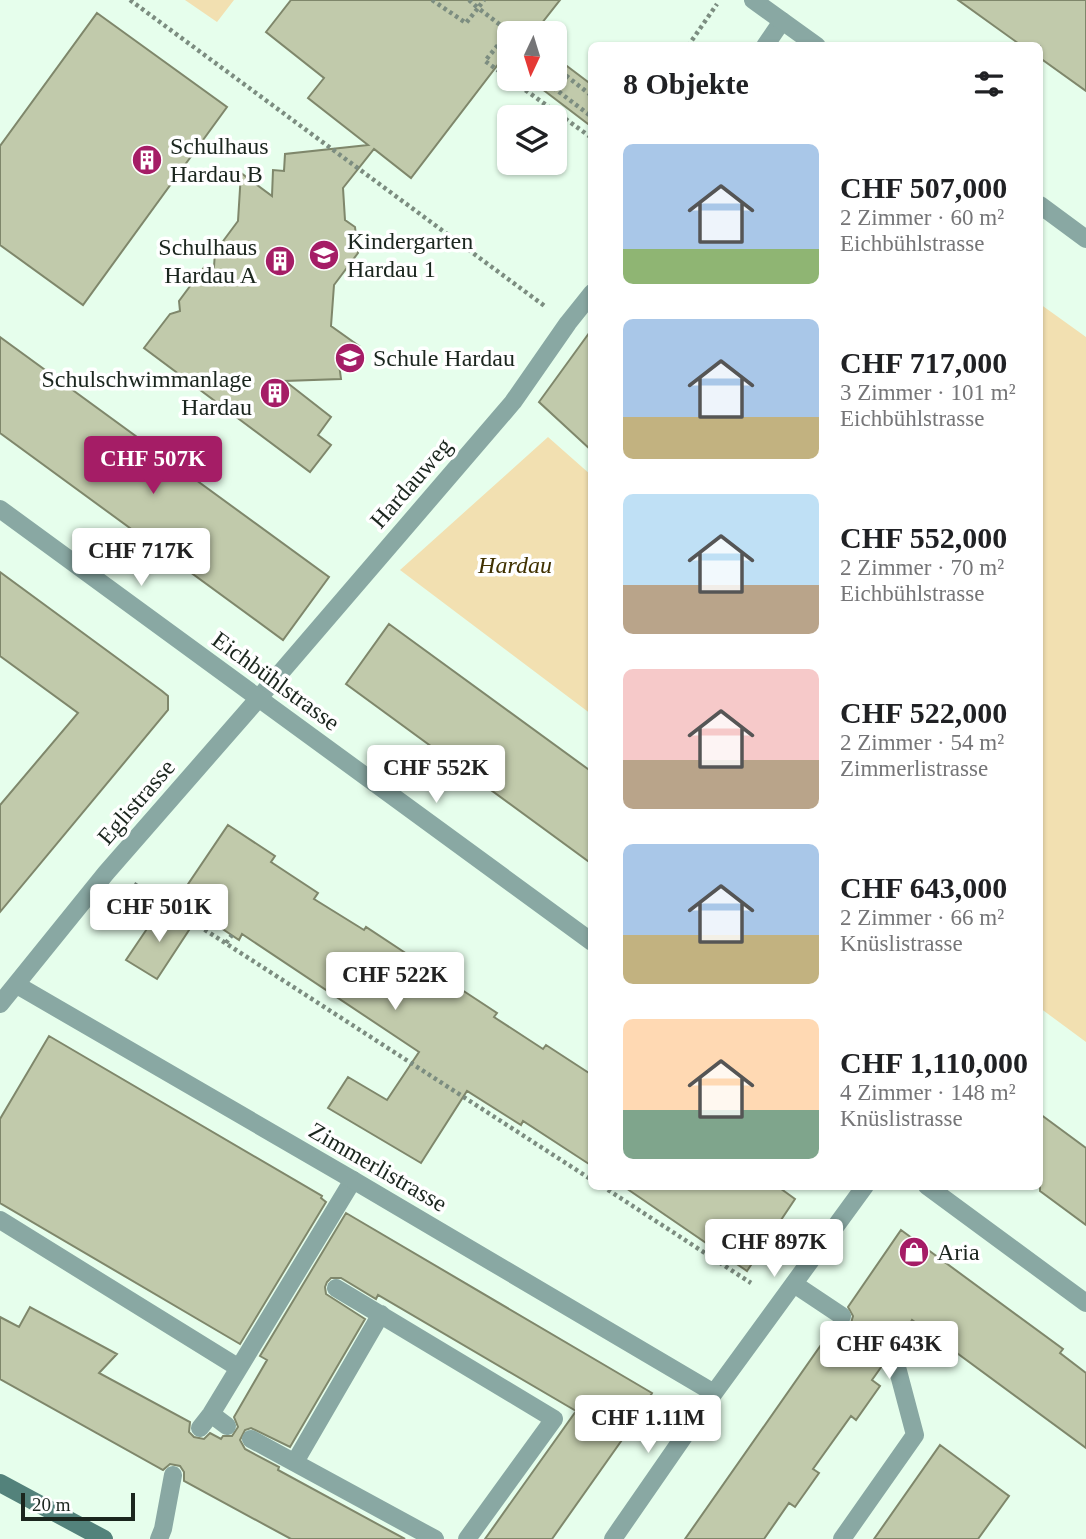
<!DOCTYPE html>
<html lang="de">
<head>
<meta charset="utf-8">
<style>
  body { margin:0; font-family:"Times New Roman",serif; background:#f2f2f2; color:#202124; height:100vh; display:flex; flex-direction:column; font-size:26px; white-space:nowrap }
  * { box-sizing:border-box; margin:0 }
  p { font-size:23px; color:#757577 }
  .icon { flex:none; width:38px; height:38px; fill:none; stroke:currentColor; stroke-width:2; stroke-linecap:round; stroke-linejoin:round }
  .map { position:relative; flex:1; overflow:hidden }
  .sheet { position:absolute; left:588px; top:42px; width:455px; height:1148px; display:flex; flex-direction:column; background:#fff; border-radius:10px; box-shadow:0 2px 5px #0004 }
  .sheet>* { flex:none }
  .needle { width:46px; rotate:184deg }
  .tools { position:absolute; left:497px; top:21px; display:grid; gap:14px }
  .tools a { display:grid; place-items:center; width:70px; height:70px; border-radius:10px; background:#fff; box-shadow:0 2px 5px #0004; font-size:35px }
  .scale { position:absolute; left:21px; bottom:18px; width:114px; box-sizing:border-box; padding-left:7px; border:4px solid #1b261e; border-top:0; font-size:19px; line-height:24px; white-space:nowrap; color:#1b261e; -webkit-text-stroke:5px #fff; paint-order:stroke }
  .price { position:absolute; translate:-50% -60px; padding:0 16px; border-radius:7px; background:#fff; color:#222; font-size:23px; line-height:46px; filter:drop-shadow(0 2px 4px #0008) }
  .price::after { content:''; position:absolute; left:50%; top:42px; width:21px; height:16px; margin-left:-10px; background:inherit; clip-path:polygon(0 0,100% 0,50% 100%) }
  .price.current { background:#a51d66; color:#fff }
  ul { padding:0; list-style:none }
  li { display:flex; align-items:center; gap:21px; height:175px; padding:0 35px }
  li span { display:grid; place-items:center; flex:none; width:196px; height:140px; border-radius:10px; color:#555 }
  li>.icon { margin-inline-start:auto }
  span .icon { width:84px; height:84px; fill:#fffc; stroke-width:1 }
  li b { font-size:30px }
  h2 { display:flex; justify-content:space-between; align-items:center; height:84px; padding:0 35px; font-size:30px }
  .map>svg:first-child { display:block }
</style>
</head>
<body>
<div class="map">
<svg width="1086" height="1539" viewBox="0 0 1086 1539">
  <rect width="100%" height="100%" fill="#e6feec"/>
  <!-- green -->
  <path fill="#f2e0b1" d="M185,0h49l-17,22z
    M1040,304l46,33v705l-46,-34z
    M548,437l43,38v239l-191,-144z"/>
  <!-- building -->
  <path fill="#c1caab" stroke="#7f876b" stroke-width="2" d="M291,0h269l-26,33h-25v30l-6,-5 -92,120 -37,-29 -31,39 2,32 10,7 3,26 -24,32 -3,41 28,20 -13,18h-7l2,15 -56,2 46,36 -13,18 13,10 -21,27 -166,-124 26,-34 10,-3 -1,-10 26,-35 9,1 1,-15 23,-31 3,-48 31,23 1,-26 11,1 1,-17 83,-9 -60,-47 16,-20 -58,-46z
    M958,0h128v91l-46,-33v-12h-18z
    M97,13l130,94 -144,198 -83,-60v-99z
    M555,57l37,28v42l-63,-48h26z
    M592,329v122l-53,-49z
    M0,337l329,240 -46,63 -283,-207z
    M0,572l162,119 6,5v14l-168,202v-107l78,-92 -78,-57z
    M389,624l203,148v92l-246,-180z
    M228,825l47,31 -4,6 47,31 -4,6 50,31 2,-3 41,27 -3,5 49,31 3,-4 41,27 -3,4 49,32 3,-4 46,30v91l-69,-45 -2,4 -54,-34 -46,72 -93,-55 20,-31 39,23 32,-48 -177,-118 -3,6 -61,-41z
    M161,908l30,19 -34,52 -31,-19z
    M49,1036l273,160 -1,2 5,4 -86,142 -240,-141v-84z
    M1040,1114l46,34v77l-46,-34z
    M623,1186h154l18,13 -48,72z
    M346,1213l306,180 -11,20 -89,126h-67l91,-128 -198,-116 -2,4 -35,-21h-10l-4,4 -2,5 1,7 39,25 -75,128 -39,-19 -6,2 -5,10 5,9 34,18 -1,3 127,69h-114l-107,-58v-9l-4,-6 -10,-2 -7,6 -163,-91v-62l19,10 11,-20 87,47 -18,19 91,49 -1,10 5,5 10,2 6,-6 11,6 2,-3h9l6,-9 -4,-10 33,-57 -7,-4z
    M901,1230l162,119 -3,4 26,20v75l-174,-128 -13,22 -10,-1 -7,7 2,15 -12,17 8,6 -24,34 -5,-4 -38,53 6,4 -24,34 -6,-4 -25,36h-79l150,-214 7,2 9,-4 2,-7 -5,-9z
    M940,1445l69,51 -31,43h-104z"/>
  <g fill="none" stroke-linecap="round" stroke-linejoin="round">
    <!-- path -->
    <path stroke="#7c8d80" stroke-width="4.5" stroke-dasharray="3.5 3.5" stroke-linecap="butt" d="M130,0l416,307
      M432,0l34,23 12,-15 33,25
      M469,0l9,8 6,-8
      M688,46l29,-42
      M509,53l-11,-8 -13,16 107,77
      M555,67l37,29
      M542,79l50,38
      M134,884l458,296
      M226,943l6,-8
      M602,1186l149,97"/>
    <!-- lane -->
    <path stroke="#89a8a3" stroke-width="18" d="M765,46l17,-25
      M258,699l255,-297 55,-79 24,-30
      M0,1220l239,148
      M794,1284l48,32
      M336,1288l218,131 -87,120
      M211,1414l16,12
      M200,1428l11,-14 142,-234
      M251,1439l184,100
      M295,1462l86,-148
      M159,1539l4,-10 10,-54
      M842,1539l73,-104 -22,-83"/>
    <!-- street -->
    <path stroke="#89a8a3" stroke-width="18" d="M753,0l64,46
      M1040,205l46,34
      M0,509l592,433
      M17,985l336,195 361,213
      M0,1004l106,-131 152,-174
      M927,1186l159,117
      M613,1539l101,-146 151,-207"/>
    <!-- secondary -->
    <path stroke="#53827b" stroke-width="18" d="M0,1483l104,56"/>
  </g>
  <!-- icons -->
  <defs>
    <g id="building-disc" transform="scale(1.575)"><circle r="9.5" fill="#a51d66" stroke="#fff"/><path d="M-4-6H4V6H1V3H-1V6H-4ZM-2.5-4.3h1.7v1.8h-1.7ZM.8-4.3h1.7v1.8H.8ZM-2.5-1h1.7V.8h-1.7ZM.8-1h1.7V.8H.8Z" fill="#fff"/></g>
    <g id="school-disc" transform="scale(1.575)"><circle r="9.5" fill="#a51d66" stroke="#fff"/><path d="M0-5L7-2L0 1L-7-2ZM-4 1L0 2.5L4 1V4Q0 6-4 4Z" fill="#fff"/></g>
    <g id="shop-disc" transform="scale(1.575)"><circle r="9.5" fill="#a51d66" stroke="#fff"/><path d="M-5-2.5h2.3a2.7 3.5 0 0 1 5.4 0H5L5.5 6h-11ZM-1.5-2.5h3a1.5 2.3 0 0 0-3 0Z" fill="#fff"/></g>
  </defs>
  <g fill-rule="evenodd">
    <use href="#building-disc" x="147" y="160"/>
    <use href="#school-disc" x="324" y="255"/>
    <use href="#building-disc" x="280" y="261"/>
    <use href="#school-disc" x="350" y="358"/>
    <use href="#building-disc" x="275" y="393"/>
    <use href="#shop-disc" x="914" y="1252"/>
  </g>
  <g text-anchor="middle" stroke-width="7" stroke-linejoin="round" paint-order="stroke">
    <!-- poi labels -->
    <g font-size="24" fill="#1b261e" stroke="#fff" text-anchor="start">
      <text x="170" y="154">Schulhaus<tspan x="170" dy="28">Hardau B</tspan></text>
      <text x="347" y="249">Kindergarten<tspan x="347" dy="28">Hardau 1</tspan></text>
      <text x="257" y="255" text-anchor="end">Schulhaus<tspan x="257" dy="28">Hardau A</tspan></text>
      <text x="373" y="366">Schule Hardau</text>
      <text x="252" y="387" text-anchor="end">Schulschwimmanlage<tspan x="252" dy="28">Hardau</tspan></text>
      <text x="937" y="1260">Aria</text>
    </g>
    <!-- street labels -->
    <g font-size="24" fill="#1b261e" stroke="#fff">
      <text transform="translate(411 483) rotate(-49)" y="8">Hardauweg</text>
      <text transform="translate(276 681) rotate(36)" y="8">Eichbühlstrasse</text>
      <text transform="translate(136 802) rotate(-49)" y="8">Eglistrasse</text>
      <text transform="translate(378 1167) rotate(30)" y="8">Zimmerlistrasse</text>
    </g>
    <!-- park labels -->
    <g font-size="24" font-style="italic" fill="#403101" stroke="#fff">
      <text x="515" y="573">Hardau</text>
    </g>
  </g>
</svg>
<div class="tools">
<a><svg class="needle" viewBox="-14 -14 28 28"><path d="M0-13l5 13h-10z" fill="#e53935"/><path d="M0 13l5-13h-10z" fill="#757577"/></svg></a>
<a><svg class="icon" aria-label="layers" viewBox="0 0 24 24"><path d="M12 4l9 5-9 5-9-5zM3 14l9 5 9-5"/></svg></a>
</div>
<div class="scale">20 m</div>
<b class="price current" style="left:153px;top:496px">CHF 507K</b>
<b class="price" style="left:141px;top:588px">CHF 717K</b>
<b class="price" style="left:436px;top:805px">CHF 552K</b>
<b class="price" style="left:159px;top:944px">CHF 501K</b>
<b class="price" style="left:395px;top:1012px">CHF 522K</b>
<b class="price" style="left:774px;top:1279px">CHF 897K</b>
<b class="price" style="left:889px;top:1381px">CHF 643K</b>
<b class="price" style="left:648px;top:1455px">CHF 1.11M</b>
<section class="sheet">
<h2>8 Objekte<svg class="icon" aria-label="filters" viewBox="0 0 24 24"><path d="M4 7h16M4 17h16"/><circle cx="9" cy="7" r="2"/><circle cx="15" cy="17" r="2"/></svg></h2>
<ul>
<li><span style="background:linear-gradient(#a9c7e8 75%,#8fb573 0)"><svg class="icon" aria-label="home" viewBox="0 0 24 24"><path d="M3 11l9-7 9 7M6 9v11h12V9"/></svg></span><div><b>CHF 507,000</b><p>2 Zimmer · 60 m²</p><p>Eichbühlstrasse</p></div></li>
<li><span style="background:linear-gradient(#a9c7e8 70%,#c2b280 0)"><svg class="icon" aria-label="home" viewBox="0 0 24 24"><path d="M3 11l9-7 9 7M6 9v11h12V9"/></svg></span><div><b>CHF 717,000</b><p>3 Zimmer · 101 m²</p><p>Eichbühlstrasse</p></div></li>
<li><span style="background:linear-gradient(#bfe0f5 65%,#b9a48a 0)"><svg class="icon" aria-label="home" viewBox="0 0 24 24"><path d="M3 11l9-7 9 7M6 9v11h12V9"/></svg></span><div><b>CHF 552,000</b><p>2 Zimmer · 70 m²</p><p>Eichbühlstrasse</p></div></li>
<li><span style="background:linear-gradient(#f6c9c9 65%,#b9a48a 0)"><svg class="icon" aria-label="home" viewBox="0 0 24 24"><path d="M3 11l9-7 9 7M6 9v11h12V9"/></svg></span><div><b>CHF 522,000</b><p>2 Zimmer · 54 m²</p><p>Zimmerlistrasse</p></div></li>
<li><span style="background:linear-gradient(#a9c7e8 65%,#c2b280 0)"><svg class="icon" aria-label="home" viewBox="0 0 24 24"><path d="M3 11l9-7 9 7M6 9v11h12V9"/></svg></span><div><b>CHF 643,000</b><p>2 Zimmer · 66 m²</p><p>Knüslistrasse</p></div></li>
<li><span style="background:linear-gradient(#ffd9b3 65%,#7fa58c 0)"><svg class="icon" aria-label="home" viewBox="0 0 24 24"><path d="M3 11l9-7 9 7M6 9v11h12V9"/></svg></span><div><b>CHF 1,110,000</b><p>4 Zimmer · 148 m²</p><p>Knüslistrasse</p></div></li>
</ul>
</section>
</div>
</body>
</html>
